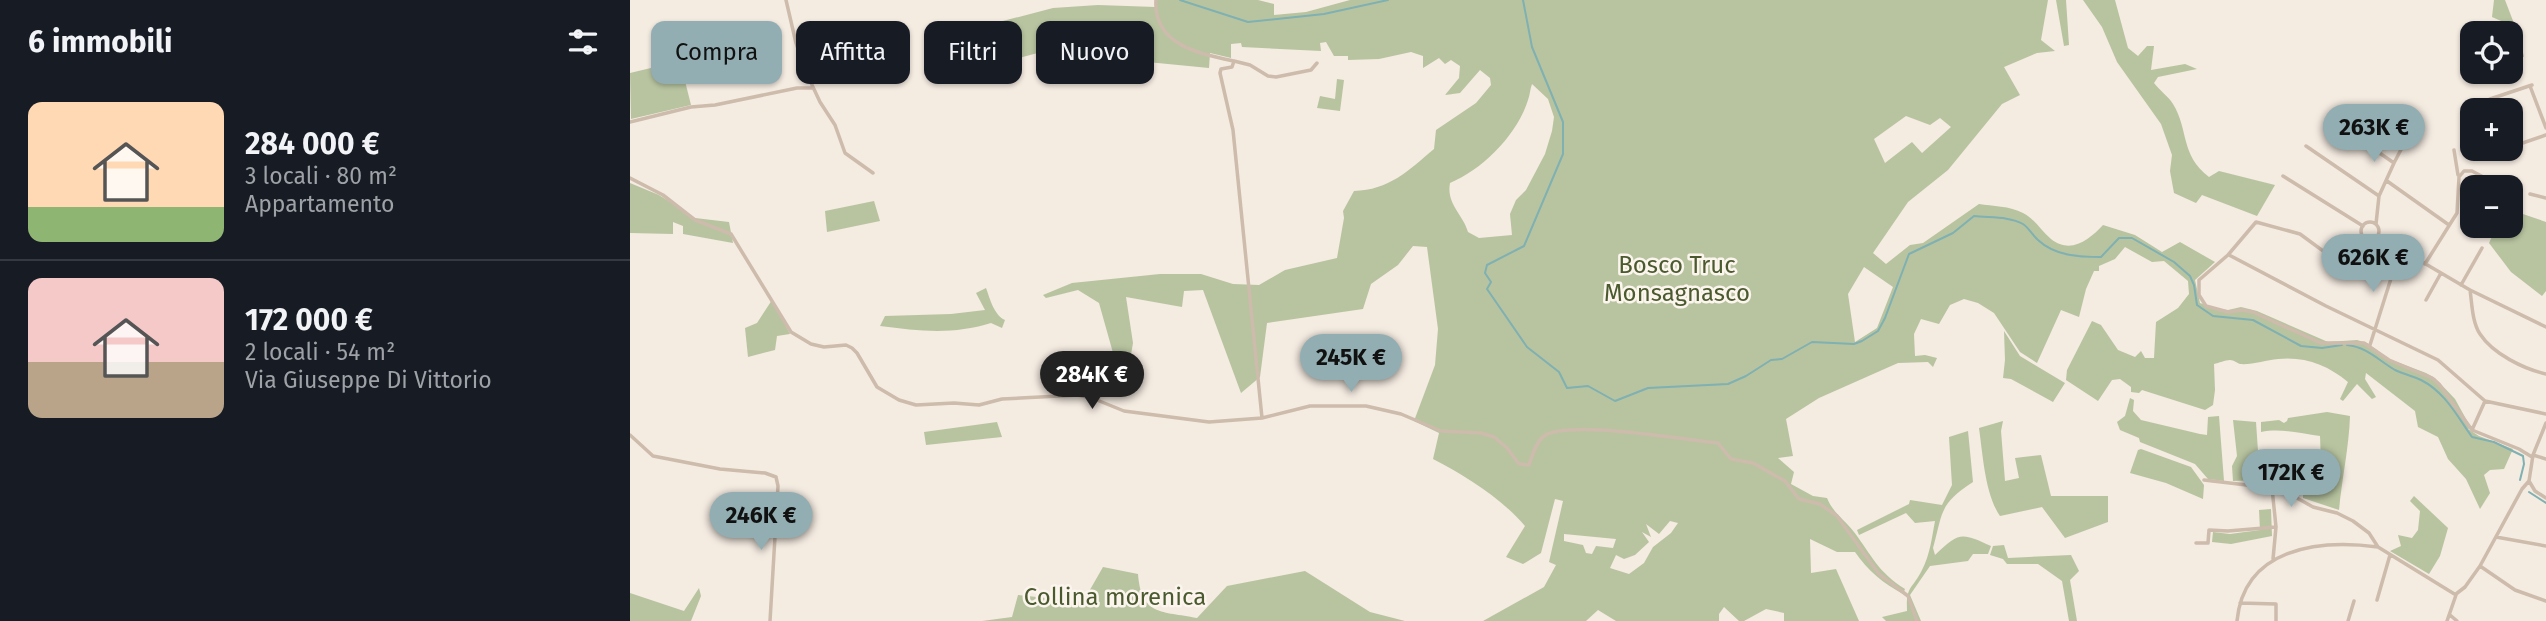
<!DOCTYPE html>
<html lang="it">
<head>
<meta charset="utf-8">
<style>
  body { margin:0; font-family:"Fira Sans",sans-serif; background:#242831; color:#f1f3f6; height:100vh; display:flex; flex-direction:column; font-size:26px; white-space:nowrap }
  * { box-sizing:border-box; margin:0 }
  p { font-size:23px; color:#9ea1a6 }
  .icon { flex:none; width:38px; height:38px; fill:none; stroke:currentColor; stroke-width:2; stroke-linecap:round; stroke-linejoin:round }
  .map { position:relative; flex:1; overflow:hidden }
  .drawer { display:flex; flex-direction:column; background:#171b24; width:630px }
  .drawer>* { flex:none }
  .banner { position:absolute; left:21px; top:21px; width:665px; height:63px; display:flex; gap:14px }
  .fabs { position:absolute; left:1830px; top:21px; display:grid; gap:14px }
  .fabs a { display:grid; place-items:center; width:63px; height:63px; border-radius:14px; background:#171b24; box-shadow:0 2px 5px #0004; font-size:35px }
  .price { position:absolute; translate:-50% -60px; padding:0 16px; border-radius:24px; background:#92aeb2; color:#111; font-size:23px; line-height:46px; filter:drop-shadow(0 2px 4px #0008) }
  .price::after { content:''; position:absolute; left:50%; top:42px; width:21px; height:16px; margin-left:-10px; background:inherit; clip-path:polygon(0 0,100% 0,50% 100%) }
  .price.active { background:#222; color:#fff }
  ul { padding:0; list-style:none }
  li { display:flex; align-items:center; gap:21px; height:175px; padding:0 28px }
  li+li { border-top:2px solid #363941 }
  li span { display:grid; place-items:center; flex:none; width:196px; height:140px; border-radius:14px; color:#555 }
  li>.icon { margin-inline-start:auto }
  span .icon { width:84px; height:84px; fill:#fffc; stroke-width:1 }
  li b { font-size:30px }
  h2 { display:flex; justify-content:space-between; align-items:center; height:84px; padding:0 28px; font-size:30px }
  .pill { padding:0 24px; border-radius:14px; background:#171b24; box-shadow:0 2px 5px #0004; font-size:24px; line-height:63px }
  .pill.active { background:#92aeb2; color:#111 }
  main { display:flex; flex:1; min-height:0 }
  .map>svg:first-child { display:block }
</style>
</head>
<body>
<main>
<section class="drawer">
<h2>6 immobili<svg class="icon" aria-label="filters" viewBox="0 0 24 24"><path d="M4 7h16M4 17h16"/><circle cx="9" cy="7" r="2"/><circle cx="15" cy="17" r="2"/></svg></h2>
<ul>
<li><span style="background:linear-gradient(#ffd9b3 75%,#8fb573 0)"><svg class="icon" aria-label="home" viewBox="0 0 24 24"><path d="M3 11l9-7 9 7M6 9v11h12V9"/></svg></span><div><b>284 000 €</b><p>3 locali · 80 m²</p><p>Appartamento</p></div></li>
<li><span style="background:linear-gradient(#f6c9c9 60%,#b9a48a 0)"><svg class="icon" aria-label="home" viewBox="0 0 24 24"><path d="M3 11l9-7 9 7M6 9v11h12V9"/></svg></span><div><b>172 000 €</b><p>2 locali · 54 m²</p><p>Via Giuseppe Di Vittorio</p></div></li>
</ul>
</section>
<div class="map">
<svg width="1916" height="621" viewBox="0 0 1916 621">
  <rect width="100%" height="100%" fill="#f4ebe1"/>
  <!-- green -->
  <path fill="#b8c4a0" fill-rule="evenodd" d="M527,0h101l16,4v11l32,-3 44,-12h698l-7,40 14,11 -18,2 -33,14 16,28 -18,9 -54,66 -40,32 -35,51 13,11 24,-19 13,-2 56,-39c13,2 31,2 44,9 12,6 18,18 28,26 20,16 39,0 52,-14l32,10 27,17 18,-10 35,20 -20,18 5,23 18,6 10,1 13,-3 16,4 71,31 29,-2 10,3 22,16 37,14 9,5 20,21 16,29 -3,1 11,7 34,13 -9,20 -14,1 -6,5 6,18 -10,16 -14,-30 -18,-20 -10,-22 -20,-10 -3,-16 -49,-38 -1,6 11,18 -4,2 -15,-15 -14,17 -3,-2 8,-17c-20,-17 -44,-26 -70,-23 -12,1 -26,6 -38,5 -3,-1 -6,-4 -10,-4 -5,0 -11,3 -16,4l1,26 -2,15 -8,5 -63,-20 -3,3 -8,-1v-5l-11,-8 -8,1 -14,21 -32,-21 1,-10 25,-49 9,4 17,25 17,7 6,-6 4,7h9l2,-36 22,-14 11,-14 -1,-13 -24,-20 -12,1 -27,-15 -10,12 -16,7v5h-5l-8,18 -7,28 -18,-7 -24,53 -17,-11 -26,-39 -16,-10 -14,-4 -14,6 -11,19 -18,-5 -7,15 1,22 10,-1 12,3 -4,9 -5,-5 -30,1 -79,35 -33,21 7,37 -15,2 16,14 -3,12 22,12 14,2c6,15 18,22 27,34 19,25 23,39 51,57l-2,5c-20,-11 -35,-23 -48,-42h-18l-27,-13 1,34 25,-4 23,52h-75v-8l-18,-4 -22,12h-5l-15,-14 -5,7v7h-103l-18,-11 -12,11h-103l61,-34 12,-22 -7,-3 14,-61 -8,-2 -14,54 -18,11 -17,-7 19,-31c-24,-28 -59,-50 -92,-67l6,-26 -25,-12 21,-56 3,-36 -11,-82 -14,-1 -15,19 -27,19 -8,25 -96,14 -7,54 -19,16 -38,-103 -19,1 -2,16 -56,-10 7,46 -3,17 3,30 -9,2 -25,-89 -21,-13 -32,8 -3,-3 29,-12 88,-9h41l32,10 26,1 26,-15 52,-12 7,-40 -1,-7 11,-20c35,-1 54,-20 80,-42l2,-19 40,-27 15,-18 -1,-7 -10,-8 -20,23 -15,2 14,-17 1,-12 -9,-6 -6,4 -6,-6 -16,10v-12l-12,-4 -32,7 -31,1v-4h-14l-8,-14 -6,1 1,8 -79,-4 -1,-4 -10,1v14l-21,-5 -1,15 -103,-10 -5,-14 -33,1 -113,30 2,-42 96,-25 45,-3 57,2zM902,84l16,15 6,18 -2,14 -7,23 -19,36 -10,10 -6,14 2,21 -33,3 -11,-6c-5,-18 -22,-28 -18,-49 33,-14 67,-48 78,-83 2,-5 2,-11 4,-16zM1276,116l24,9 10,-7 11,9 -29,26 -10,-11 -27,21 -11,-24zM1234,267l29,20 -16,41 -22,14 -7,-48zM1040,521l8,2 -7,10 -18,14 -9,16 -15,11 -19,-6 6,-13 8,4 11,-4 14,-13 -7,-10 9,5 -5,-13 13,10zM934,534l52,5 -3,9 -17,-2 -4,8 -6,-1 -3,-8 -19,-4z
    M1426,0h10l3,45 -5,1z
    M1453,0h32l13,48 10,8 9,-10h7l-3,24 34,-6 12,5 -39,8 -4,6c5,7 14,13 19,21 16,26 7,51 36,73l10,-6 56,14 -18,31 -55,-21 -6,8 -22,-10 -4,-22 2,-16 -11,-31 -44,-62 -15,-35z
    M1864,0h11l15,39 4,18 -13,-4 2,-12 -5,-17 -16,-7z
    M50,61l11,44 -60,14 -1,-46z
    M707,79l7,1 -4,31 -23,-3 3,-12 15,3z
    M0,183l29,12 36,23 34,4 4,21 -50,-9v-8l-10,-4v12l-43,-1z
    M1881,197l9,16 26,9v69l-4,5 -31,-24 -22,-29 8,-17h14z
    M244,201l6,20 -53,11 -2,-21z
    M356,288c4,11 8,27 19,32l-3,8 -11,-5c-38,12 -72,8 -111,3l5,-10 66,-2 34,-4 -9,-17z
    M142,300l18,34 -13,2 -2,14 -27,7 -3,-29 12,-5z
    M1374,331l16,25 45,27 -12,19 -42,-23 -8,-1 2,-18z
    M1500,398l4,2 -1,11 8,9 59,14 7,1 1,-18 11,-1 5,65 -16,-2 -13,-15 -55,-22 -1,-4 -19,-8 -3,-8 8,-6z
    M1697,412l23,4c-1,31 -8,62 -11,94l-36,-12v-8l10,-2 8,-26 -1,-26c-20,-3 -40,-8 -59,-4v-10l18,-2 5,3 3,-2 1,-3z
    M1603,420l23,2 4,58 -27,1 -1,-15 5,-10z
    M1373,421l-2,10 4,50 14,-3 -4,-20 26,-3 10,41h57v26l-43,16 -23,-31 -42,9c-15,-22 -17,-60 -21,-88z
    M367,422l5,15 -76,8 -2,-13z
    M1338,431l5,51c-34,22 -30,30 -40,66l2,7c24,-23 26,-23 56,-9l-3,8h-15l-5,7 -38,5 -20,29 11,26h-35l-4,-4 25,-6c-1,-26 5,-21 15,-41 8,-15 10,-33 13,-49l-20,2 -9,-10 -47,22 -2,-5 52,-26 1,-4 32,5 10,-20 -3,-48z
    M1511,449l50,18 13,18 -1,14 -37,-16 -36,-10 8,-23z
    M1666,457l15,3 -14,35 -23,-11 8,-1 6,-10 -1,-11z
    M1784,496l34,32 -8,28 -11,18 -39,-23 11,-5 -3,-11 14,3 6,-8 2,-19 -10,-10z
    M1641,509l1,27 -41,8 -19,-2 1,-10 17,2 30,-4 -1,-20z
    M1374,545l4,13 63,-3 8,16 -9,9 7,41h-8l-7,-40 -24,-17h-31l-4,-5 -13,-4 3,-9z
    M473,567l35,7c3,42 24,37 59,44l30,-32 78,-15 65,41 35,9h-423l30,-4 6,-22 65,7z
    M69,588l2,8 -10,25h-61v-28l54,18z"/>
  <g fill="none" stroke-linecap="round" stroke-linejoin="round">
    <!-- stream -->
    <path stroke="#7fb0b2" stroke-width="2" d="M550,0l68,22 76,-8 64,-14
      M893,0l9,47 31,75v32l-39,92 -37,19 -2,8 6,9 -4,7 40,58 32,25 8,16 21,-2 27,15 33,-13 80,-4 18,-8 25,-16 11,-1 30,-17 42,2 8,-3 16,-10 7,-13 24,-64 44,-21 21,-17c15,2 35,0 49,8 6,4 10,12 15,16 17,16 41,17 63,17l18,-19h13l42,24 16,14 4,9 3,20 16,11 40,4 48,26 21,2 20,-3
      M1717,345c20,2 31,15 48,25 8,4 18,6 26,10 24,12 36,36 51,57l22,5 29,14 1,8 -4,16
      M1899,492l17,11"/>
    <!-- street -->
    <path stroke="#cdbbac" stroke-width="3.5" d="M156,0l10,43 10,29 14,30 15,23 10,28 28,20
      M526,0c-3,45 44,54 78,61l-2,6 -11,2 -1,4 13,57 29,288
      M604,61l16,4 18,11 8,1 35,-7 6,-7
      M1900,86l16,42
      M1860,99l42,-14
      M1699,118l65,45 -15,33 -3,28
      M0,122l61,-15 24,-2 82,-17h16
      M1676,146l73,50
      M1881,147l35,-12
      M1824,150l4,25
      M1764,163l12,-23
      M1653,176l80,50
      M0,178l33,17 32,25 36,14 60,98 20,12 13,3 22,-2 6,3 5,5 20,34 22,13 17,5 38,-2 25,2 23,-6 76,-4 14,3 32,13 85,11 53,-4 48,-12h56l35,8 40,17 40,2 13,4 13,11 12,16 10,1c3,-9 7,-23 15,-29 23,-17 141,4 174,7l13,16 22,4 32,18 14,18 21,5 17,12 42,58 29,22 9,25
      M1757,181l62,44
      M1881,192h1
      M1900,194l16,4
      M1731 231a9 9 0 1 1 18 0a9 9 0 1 1-18 0Z
      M1748,236l92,54 76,37
      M1740,240l-28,19h-8l-34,-25 -44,-12 -28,33 -29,25v15l7,11 22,6 14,-2 11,2 68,31h43l25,17 43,18 7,6 33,46 47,19 13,8
      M1599,255l97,51 112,54 47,41 61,13
      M1795,264l32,-51 2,-36 5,-6h8l30,16
      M1831,285l21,-37
      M1840,290c2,13 2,32 10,44 13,20 44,35 66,40
      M1796,300l15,-27
      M1740,345l30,-95
      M1842,430l13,-29
      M0,435l23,21 67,13 45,4 11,4 2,9 -8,135
      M1903,455l13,4
      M1574,480l68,8 16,5 25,14 24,6 16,8 16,12 9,14 78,48
      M1899,481l6,10 11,7
      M1642,488l4,39 -3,32
      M1866,537l50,9
      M1566,543h12l1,-13 19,1 48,-4
      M1850,566l35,24 31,11
      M1826,594l9,-7 15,-21 42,-77 7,-8 4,-26 13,-32
      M1747,600l13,-45
      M1610,603l36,1v17
      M1820,615l7,6
      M1607,621c7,-73 81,-82 141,-74
      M1718,621l6,-20
      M1817,621l9,-26"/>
  </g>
  <g text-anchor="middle" stroke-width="5" stroke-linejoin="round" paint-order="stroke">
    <!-- park labels -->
    <g font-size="24" fill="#4a5a2e" stroke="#fbf5ee">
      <text x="1047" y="273">Bosco Truc<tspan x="1047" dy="28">Monsagnasco</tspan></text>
      <text x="485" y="605">Collina morenica</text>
    </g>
  </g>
</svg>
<div class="fabs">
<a><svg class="icon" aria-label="locate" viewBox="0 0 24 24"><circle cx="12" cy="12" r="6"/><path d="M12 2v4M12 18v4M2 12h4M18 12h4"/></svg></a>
<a>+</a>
<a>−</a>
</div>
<b class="price" style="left:1744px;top:164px">263K €</b>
<b class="price" style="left:1743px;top:294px">626K €</b>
<b class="price" style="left:721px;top:394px">245K €</b>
<b class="price active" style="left:462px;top:411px">284K €</b>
<b class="price" style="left:1661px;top:509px">172K €</b>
<b class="price" style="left:131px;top:552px">246K €</b>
<div class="banner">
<a class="pill active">Compra</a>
<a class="pill">Affitta</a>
<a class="pill">Filtri</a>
<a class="pill">Nuovo</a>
</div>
</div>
</main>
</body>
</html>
